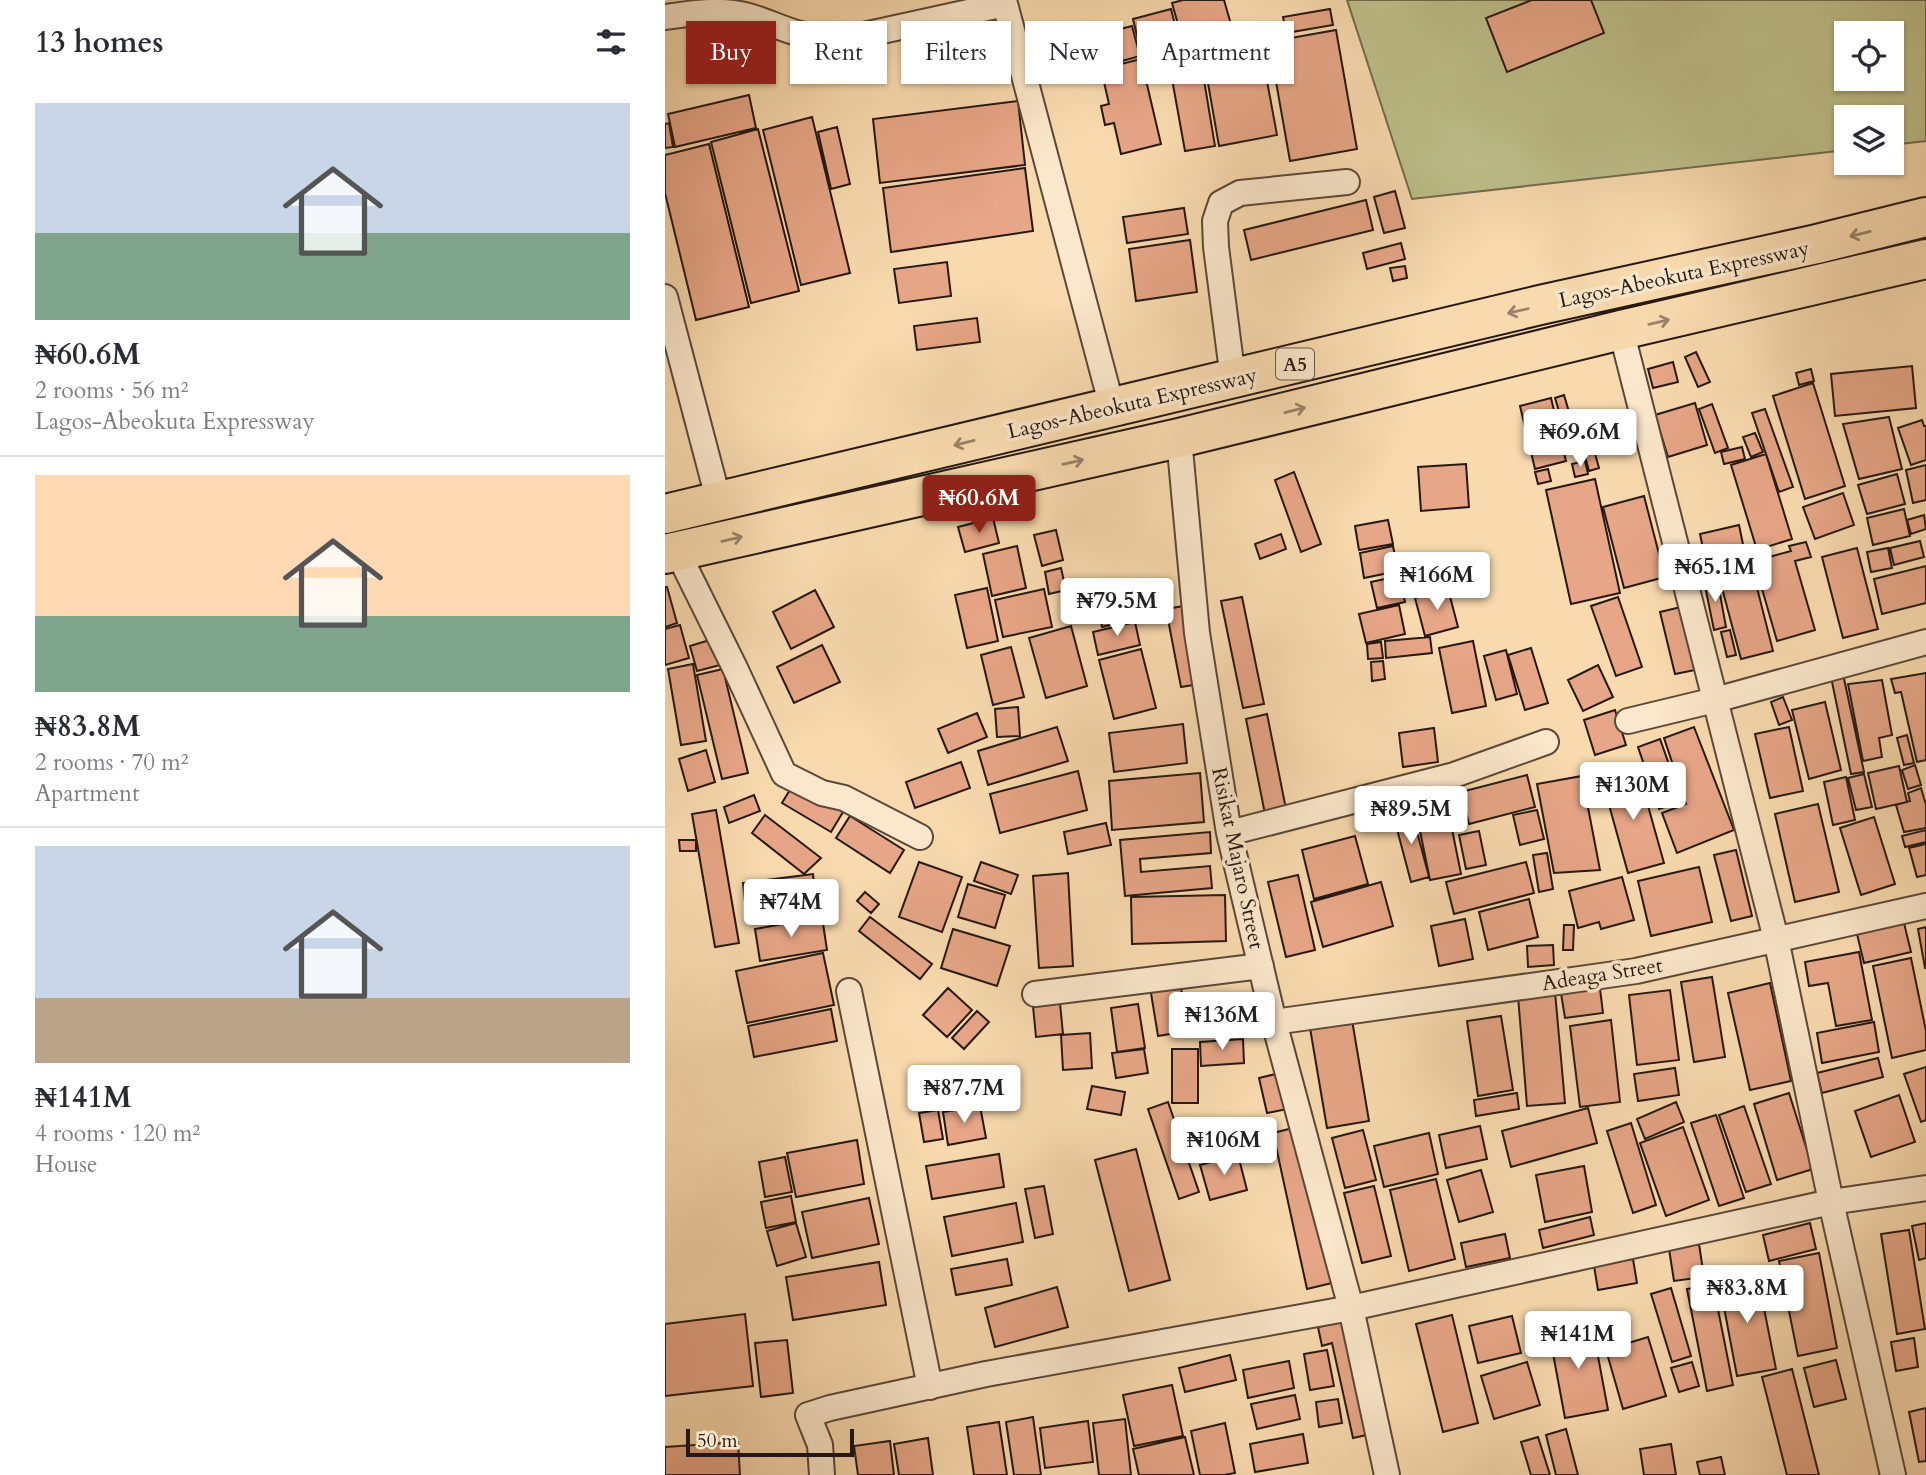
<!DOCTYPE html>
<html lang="en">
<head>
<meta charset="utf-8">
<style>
  body { margin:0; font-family:Cardo,serif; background:#f7f7f7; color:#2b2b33; height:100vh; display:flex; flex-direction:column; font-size:26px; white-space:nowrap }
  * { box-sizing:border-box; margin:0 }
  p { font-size:23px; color:#7c7c81 }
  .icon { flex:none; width:38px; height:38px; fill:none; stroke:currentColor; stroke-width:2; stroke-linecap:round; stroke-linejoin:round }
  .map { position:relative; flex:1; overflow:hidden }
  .drawer { display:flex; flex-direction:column; background:#fff; width:665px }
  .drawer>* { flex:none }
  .guide { position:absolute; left:21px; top:21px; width:665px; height:63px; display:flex; gap:14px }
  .buttons { position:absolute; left:1169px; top:21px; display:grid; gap:14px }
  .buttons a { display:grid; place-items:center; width:70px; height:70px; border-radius:0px; background:#fff; box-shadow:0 2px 5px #0004; font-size:35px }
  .scale { position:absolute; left:21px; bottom:18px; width:168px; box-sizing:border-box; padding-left:7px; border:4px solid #261812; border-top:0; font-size:19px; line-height:24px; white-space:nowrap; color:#261812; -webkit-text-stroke:5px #fbe7cb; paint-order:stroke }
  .price { position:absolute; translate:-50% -60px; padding:0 16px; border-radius:7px; background:#fff; color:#222; font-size:23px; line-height:46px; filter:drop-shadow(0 2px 4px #0008) }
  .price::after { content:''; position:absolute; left:50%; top:42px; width:21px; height:16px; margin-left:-10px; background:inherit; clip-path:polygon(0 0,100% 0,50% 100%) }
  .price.on { background:#8f2418; color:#fff }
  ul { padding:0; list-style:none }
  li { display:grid; align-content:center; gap:14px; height:371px; padding:0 35px }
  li+li { border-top:2px solid #e1e1e2 }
  li span { display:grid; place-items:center; height:217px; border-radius:0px; color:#555 }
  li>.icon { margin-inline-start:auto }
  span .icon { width:126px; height:126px; fill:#fffc; stroke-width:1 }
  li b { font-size:30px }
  h2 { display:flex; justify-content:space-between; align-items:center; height:84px; padding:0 35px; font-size:30px }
  .pill { padding:0 24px; border-radius:0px; background:#fff; box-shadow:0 2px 5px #0004; font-size:24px; line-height:63px }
  .pill.on { background:#8f2418; color:#fff }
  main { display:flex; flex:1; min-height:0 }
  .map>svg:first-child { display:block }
</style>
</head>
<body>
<main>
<section class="drawer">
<h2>13 homes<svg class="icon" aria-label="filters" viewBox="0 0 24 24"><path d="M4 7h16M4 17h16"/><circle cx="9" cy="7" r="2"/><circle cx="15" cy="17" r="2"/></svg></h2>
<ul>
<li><span style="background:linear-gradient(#c9d6e8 60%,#7fa58c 0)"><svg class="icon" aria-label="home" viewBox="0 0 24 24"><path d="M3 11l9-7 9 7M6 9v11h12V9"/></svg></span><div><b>₦60.6M</b><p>2 rooms · 56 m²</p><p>Lagos-Abeokuta Expressway</p></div></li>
<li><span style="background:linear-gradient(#ffd9b3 65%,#7fa58c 0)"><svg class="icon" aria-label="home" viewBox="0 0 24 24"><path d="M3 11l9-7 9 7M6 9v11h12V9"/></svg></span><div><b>₦83.8M</b><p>2 rooms · 70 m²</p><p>Apartment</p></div></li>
<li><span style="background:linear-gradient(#c9d6e8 70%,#b9a48a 0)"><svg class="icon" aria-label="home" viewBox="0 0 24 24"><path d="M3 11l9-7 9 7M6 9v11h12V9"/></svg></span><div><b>₦141M</b><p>4 rooms · 120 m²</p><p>House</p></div></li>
</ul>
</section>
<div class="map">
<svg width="1261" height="1475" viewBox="0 0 1261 1475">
  <rect width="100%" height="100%" fill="#f9daaf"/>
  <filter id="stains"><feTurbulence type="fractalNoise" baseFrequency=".00286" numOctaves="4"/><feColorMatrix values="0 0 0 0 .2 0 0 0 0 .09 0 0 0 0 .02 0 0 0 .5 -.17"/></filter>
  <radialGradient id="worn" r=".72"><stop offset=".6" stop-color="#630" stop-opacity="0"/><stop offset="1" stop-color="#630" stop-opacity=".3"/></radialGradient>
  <!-- green -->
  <path fill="#bec08b" stroke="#726c4e" stroke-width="2" fill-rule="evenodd" d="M682,0h579v141l-34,4v-28h-46v33l-434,49zM1181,33h46v46h-46z"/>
  <!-- building -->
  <path fill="#e7a687" stroke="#261812" stroke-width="2" d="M518,0h41l10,35 -49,14 -13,-46z
    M867,0h59l13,33 -97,39 -21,-54z
    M506,9l10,39 -39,9 -9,-38z
    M665,9l3,16 -47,8 -3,-16z
    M425,22l4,28 -48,8 -5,-28z
    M467,26l8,30 -36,10 -7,-31z
    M671,30l21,119 -67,12 -21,-119z
    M594,38l18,97 -58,11 -17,-97z
    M476,59l20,85 -40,10 -7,-31 -9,2 -4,-19 8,-2 -8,-35z
    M538,74l12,72 -30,5 -13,-72z
    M84,95l7,33 -81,19 -7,-33z
    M353,101l7,64 -145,18 -7,-64z
    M147,117l38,156 -49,12 -38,-155z
    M4,123l4,24 -8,1v-24z
    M172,127l13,57 -19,5 -13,-57z
    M93,129l41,162 -48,12 -40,-161z
    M44,144l40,163 -53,13 -31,-127v-38z
    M360,168l8,63 -142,21 -8,-64z
    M730,191l10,37 -21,5 -10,-36z
    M701,200l7,30 -122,30 -7,-30z
    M519,208l4,26 -61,9 -4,-26z
    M525,240l7,52 -61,9 -7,-52z
    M736,243l4,16 -38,10 -4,-16z
    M282,262l4,34 -52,7 -5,-34z
    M740,266l2,12 -14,3 -3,-13z
    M312,318l3,24 -63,8 -3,-24z
    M1031,352l14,30 -12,5 -13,-30z
    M1008,362l5,20 -25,6 -5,-19z
    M1247,366l4,42 -81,8 -4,-42z
    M1146,369l3,12 -15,4 -3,-12z
    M1148,383l32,103 -40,13 -32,-103z
    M899,395l14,47 -9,2 -14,-46z
    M886,398l15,63 -31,8 -15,-63z
    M1030,403l12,42 -39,12 -13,-42z
    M1047,404l16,44 -13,5 -16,-44z
    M1100,409l28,78 -14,5 -27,-79z
    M1224,417l13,52 -43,10 -16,-55z
    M1257,420l2,6h2v34l-15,5 -13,-37z
    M923,428l11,40 -10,3 -11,-40z
    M1090,433l8,19 -12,5 -8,-20z
    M1077,447l3,12 -21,5 -3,-12z
    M1101,454l26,85 -35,11 -26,-85z
    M920,461l3,13 -13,3 -3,-13z
    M801,464l3,43 -48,4 -3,-44z
    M1261,465v35l-13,3 -7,-33z
    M883,469l3,12 -13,3 -3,-12z
    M629,472l27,72 -20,8 -26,-72z
    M1232,474l8,30 -38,10 -9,-29z
    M930,479l25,114 -49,11 -25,-114z
    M1178,493l11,32 -39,14 -12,-32z
    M979,496l21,81 -41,11 -21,-81z
    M1239,509l6,27 -37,9 -6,-27z
    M1259,515l2,14 -15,5 -4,-14z
    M328,518l6,25 -34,9 -7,-25z
    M723,520l5,24 -34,6 -4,-24z
    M1074,525l6,29 -39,9 -6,-29z
    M391,530l7,30 -21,6 -8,-31z
    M616,534l5,15 -26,10 -5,-15z
    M1255,541l4,16 -30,8 -4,-17z
    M1141,542l5,15 -16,4 20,69 -38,11 -23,-80 37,-10 -2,-5z
    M352,546l9,42 -34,8 -9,-42z
    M728,546l5,25 -34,7 -4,-25z
    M1192,548l21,81 -35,9 -21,-81z
    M1223,548l4,20 -21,4 -4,-20z
    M1261,566v37l-44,11 -8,-35z
    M396,568l5,22 -17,4 -4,-22z
    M1087,568l21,83 -32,8 -22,-82z
    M734,576l6,26 -28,6 -6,-26z
    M1052,578l9,49 -12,3 -10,-49z
    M0,587h2l10,36 -12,4z
    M322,588l11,53 -31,7 -12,-53z
    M379,589l8,38 -49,10 -8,-37z
    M783,589l10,38 -33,9 -10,-38z
    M150,590l19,37 -43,22 -18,-37z
    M577,597l22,107 -21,4 -22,-107z
    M953,597l24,70 -26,9 -25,-70z
    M734,605l6,29 -39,9 -7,-29z
    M519,606l15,78 -18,3 -15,-78z
    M454,607l3,15 -20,5 -3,-15z
    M1016,607l14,63 -20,4 -15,-62z
    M470,622l5,23 -42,10 -5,-23z
    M15,625l9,33 -24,7v-36z
    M406,626l16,60 -41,12 -17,-60z
    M1065,630l6,25 -9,2 -6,-25z
    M765,637l2,16 -46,5 -1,-17z
    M48,639l7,26 -23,6 -7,-25z
    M808,641l13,65 -34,7 -13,-65z
    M716,642l2,16 -15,1 -1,-15z
    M157,645l18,37 -46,21 -17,-36z
    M346,647l13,50 -31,8 -12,-50z
    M866,648l17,55 -23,7 -17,-55z
    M476,649l15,59 -42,11 -15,-59z
    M841,650l11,44 -21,6 -12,-44z
    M718,661l2,18 -13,2 -1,-19z
    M28,664l13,77 -25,4 -13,-76z
    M933,665l15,32 -30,14 -15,-31z
    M58,669l25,104 -26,6 -25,-104z
    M1261,673v87l-9,2 -16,-70 -6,1 -4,-14z
    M1178,674l21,98 -13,2 -20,-97z
    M1217,680l10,55 -13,3 3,19 -19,4 -15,-77z
    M1118,697l9,23 -13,5 -8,-23z
    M1160,702l16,68 -32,9 -17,-69z
    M353,707l2,29 -23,1 -2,-28z
    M950,710l11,35 -31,10 -11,-35z
    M312,713l10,24 -39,16 -10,-24z
    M602,714l19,95 -21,5 -19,-95z
    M518,724l4,39 -73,9 -5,-39z
    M392,727l11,34 -80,24 -10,-34z
    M1029,727l40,103 -57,23 -15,-40 24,-9 -22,-66z
    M1124,727l14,64 -33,7 -15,-64z
    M769,728l4,34 -35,5 -4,-34z
    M1242,735l7,28 -10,2 -7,-27z
    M995,739l22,62 -23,8 -21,-62z
    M41,750l9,32 -27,9 -9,-32z
    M296,762l9,26 -55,20 -9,-26z
    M1250,765l6,20 -13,4 -6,-19z
    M1234,766l8,36 -31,7 -8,-36z
    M973,770l26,93 -36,10 -26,-93z
    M413,771l9,39 -87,23 -10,-39z
    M535,773l4,49 -92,8 -3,-49z
    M1199,774l8,33 -16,3 -8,-32z
    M862,775l8,32 -66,17 -8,-32z
    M917,776l18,94 -46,3 -17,-89z
    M1181,777l9,43 -22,5 -9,-43z
    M129,783l49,29 -12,20 -49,-29z
    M1256,788l5,17v23l-22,4 -8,-27 14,-4 -2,-8z
    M744,792l4,13 -27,7 -3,-13z
    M777,793l8,26 -29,9 -8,-26z
    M89,795l6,16 -31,12 -5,-16z
    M1153,804l21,88 -44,10 -20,-88z
    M746,809l18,68 -18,5 -18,-68z
    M51,810l23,133 -24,4 -23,-133z
    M872,810l7,29 -24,6 -7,-30z
    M100,815l56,43 -17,16 -52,-41z
    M185,816l54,34 -14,23 -54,-35z
    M1209,817l21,67 -34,11 -21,-67z
    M441,823l5,22 -43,9 -4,-22z
    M786,824l10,50 -31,6 -10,-49z
    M1261,830v12l-21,5 -3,-11z
    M814,831l7,34 -20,4 -7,-34z
    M545,832l1,21 -71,6 1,13 69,-6 2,22 -87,8 -5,-56z
    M690,836l13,48 -54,15 -12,-49z
    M14,840h17v11h-16z
    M1261,844v31l-9,2 -8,-29z
    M1071,850l16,66 -21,5 -17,-66z
    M882,853l6,36 -14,3 -6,-37z
    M254,862l43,15 -20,55 -43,-15z
    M316,862l37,13 -7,19 -37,-13z
    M861,862l8,31 -80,21 -8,-32z
    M1034,867l13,55 -61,14 -13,-55z
    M403,873l5,93 -34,2 -6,-92z
    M148,874l3,29 -70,9 -3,-29z
    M633,875l17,75 -29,7 -18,-75z
    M957,877l12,43 -33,9 -2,-7 -21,6 -9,-37z
    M716,882l12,44 -70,21 -12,-45z
    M303,884l37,11 -10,33 -37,-11z
    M200,892l14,12 -8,9 -14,-12z
    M560,895l1,46 -94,3 -1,-47z
    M864,899l9,38 -50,13 -9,-38z
    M157,917l5,33 -67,11 -5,-32z
    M205,917l62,47 -12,15 -61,-48z
    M800,919l8,40 -34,7 -8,-40z
    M1239,923l7,29 -47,11 -7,-29z
    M899,925h10l-1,25h-10z
    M1261,927v41h-1l-7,-39z
    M288,929l57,17 -13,40 -56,-18z
    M888,945l1,20 -26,2 -1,-21z
    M1194,952l13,68 -36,6 -8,-43 -19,3 -4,-24z
    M158,953l11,52 -87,18 -11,-52z
    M1246,958l15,73v19l-34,8 -19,-92z
    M1047,977l13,80 -31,5 -13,-80z
    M934,981l4,32 -38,5 -5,-31z
    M515,982l8,49 -30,5 -8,-49z
    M1105,983l21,98 -41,9 -22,-97z
    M283,988l24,22 -25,27 -24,-22z
    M1005,990l9,70 -42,5 -8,-70z
    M890,992l10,111 -38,3 -9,-110z
    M394,993l4,41 -27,3 -4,-41z
    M473,1004l7,44 -28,4 -6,-44z
    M166,1009l6,32 -83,16 -6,-31z
    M312,1011l12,11 -25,27 -12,-11z
    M836,1016l12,74 -35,6 -11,-75z
    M687,1020l17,101 -42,7 -17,-100z
    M946,1020l9,82 -40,5 -10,-81z
    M1209,1022l5,30 -57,11 -5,-30z
    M425,1033l2,35 -29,2 -2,-35z
    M578,1039l1,24 -43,3 -1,-24z
    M479,1049l4,24 -32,5 -4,-25z
    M507,1049h26v54h-26z
    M1213,1058l5,19 -61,16 -5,-20z
    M1261,1067v53l-5,2 -17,-48z
    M1010,1068l4,27 -41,6 -4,-27z
    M619,1072l8,36 -25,5 -8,-35z
    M427,1086l33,6 -4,23 -34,-6z
    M852,1093l2,16 -43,7 -2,-16z
    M1124,1093l24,76 -36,11 -23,-76z
    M1234,1095l16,47 -44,15 -16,-46z
    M503,1102l31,90 -20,7 -31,-90z
    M1011,1102l8,20 -39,17 -8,-20z
    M315,1106l6,32 -38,7 -5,-33z
    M1079,1106l27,78 -25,8 -27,-77z
    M923,1108l9,35 -86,24 -9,-36z
    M273,1110l5,29 -19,3 -5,-29z
    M1051,1115l28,83 -25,8 -28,-83z
    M966,1123l25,82 -23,8 -26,-82z
    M815,1126l7,33 -41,9 -7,-33z
    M632,1127l35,156 -25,6 -34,-156z
    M1018,1127l26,73 -43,16 -26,-73z
    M698,1130l13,50 -31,8 -13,-50z
    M764,1133l9,41 -54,13 -10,-41z
    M192,1140l7,44 -68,13 -9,-44z
    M471,1149l34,131 -41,11 -34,-131z
    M334,1154l5,33 -72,12 -6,-33z
    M573,1155l9,35 -37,10 -10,-35z
    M120,1157l7,35 -27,5 -6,-35z
    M919,1166l8,46 -47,10 -9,-47z
    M816,1170l12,42 -34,10 -12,-42z
    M771,1179l19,80 -46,12 -19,-81z
    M379,1186l9,48 -18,4 -10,-49z
    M709,1186l17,70 -29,7 -18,-70z
    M126,1196l5,26 -30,6 -5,-26z
    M204,1198l10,46 -67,14 -10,-46z
    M351,1203l7,39 -71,14 -8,-39z
    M925,1217l4,18 -51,13 -4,-18z
    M131,1223l10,34 -29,9 -10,-35z
    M1145,1223l6,26 -47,12 -6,-26z
    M1261,1223v35l-7,2 -7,-34z
    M1244,1230l16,99 -28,5 -16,-100z
    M840,1234l5,24 -44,9 -5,-24z
    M1034,1244l5,33 -30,4 -5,-32z
    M1154,1253l18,95 -39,8 -19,-95z
    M342,1259l5,26 -56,10 -5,-26z
    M968,1259l4,24 -39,7 -4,-24z
    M214,1262l7,43 -93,15 -7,-43z
    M1092,1273l19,96 -39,7 -18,-95z
    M1048,1284l20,101 -26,6 -20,-102z
    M392,1287l11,40 -73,20 -10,-39z
    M1006,1288l20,68 -19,6 -21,-68z
    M80,1314l8,72 -88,10v-72z
    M787,1315l26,108 -35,9 -27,-108z
    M847,1316l9,37 -43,10 -9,-37z
    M682,1321l24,113 -18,4 -21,-95 -10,3 -4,-19z
    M927,1324l16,86 -43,8 -16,-86z
    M983,1337l18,59 -43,13 -17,-59z
    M1249,1338l4,29 -22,4 -5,-29z
    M122,1340l6,53 -32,4 -6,-54z
    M662,1350l7,36 -24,4 -6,-36z
    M565,1355l6,25 -51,12 -6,-24z
    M1171,1360l10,39 -32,8 -10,-39z
    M624,1361l5,27 -46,10 -5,-28z
    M862,1362l13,43 -46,14 -13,-43z
    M1027,1362l7,24 -20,6 -8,-24z
    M1127,1369l27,106h-32l-25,-98z
    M507,1385l11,51 -49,10 -11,-51z
    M630,1395l5,24 -43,10 -6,-25z
    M673,1399l4,24 -23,4 -3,-25z
    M1261,1408v53l-7,1 -10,-50z
    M368,1417l8,58h-27l-8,-53z
    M460,1419l6,56h-32l-6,-52z
    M423,1421l5,41 -48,6 -5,-40z
    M334,1422l8,53h-33l-7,-48z
    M560,1423l10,50 -11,2h-24l-9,-44z
    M901,1429l12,46h-22l-10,-40z
    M638,1434l5,29 -53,9 -5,-28z
    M520,1437l9,38h-55l-6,-26z
    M873,1437l12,38h-19l-10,-33z
    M263,1438l5,37h-34l-5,-31z
    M225,1441l4,34h-36l-4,-29z
    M73,1442l2,33h-75v-28z
    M1006,1444l5,31h-32l-4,-26z
    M1056,1457l4,18h-25l-3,-13z"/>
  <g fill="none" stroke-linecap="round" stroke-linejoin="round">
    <!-- minor casing -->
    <g stroke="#5b4839" stroke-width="28">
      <path id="minor" d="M339,0l108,407
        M0,17c25,-3 50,-8 75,-3 22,4 40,15 61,20 16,5 32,4 49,4l155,-34
        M0,297l54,205
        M956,330l155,609 55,263 62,273
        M568,379l-17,-132 -1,-26 6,-18 19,-10 107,-11
        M514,438l18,195 32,200 45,189 77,286 36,167
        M12,551l58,117 49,106 38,19 22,5 76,39
        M963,721l87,-21 211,-58
        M564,833l225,-58 92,-33
        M184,991l81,396
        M370,994l226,-28
        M609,1022l362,-51 290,-65
        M157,1475l-2,-30 -12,-30 22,-7 156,-34 365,-66 480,-106 95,-14"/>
    </g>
    <!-- trunk casing -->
    <g stroke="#261812" stroke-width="42">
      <path id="trunk" d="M0,514l875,-209 277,-61 109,-27
        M0,554l514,-116 442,-108 305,-71"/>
    </g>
    <!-- minor -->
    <use href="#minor" stroke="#fbe7cb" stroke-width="24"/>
    <!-- trunk -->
    <use href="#trunk" stroke="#f9daaf" stroke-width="38"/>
  </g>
  <!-- one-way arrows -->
  <defs><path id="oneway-shaft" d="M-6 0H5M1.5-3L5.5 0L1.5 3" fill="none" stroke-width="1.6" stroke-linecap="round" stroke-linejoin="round" transform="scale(1.75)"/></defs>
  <g stroke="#9a8368">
    <use href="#oneway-shaft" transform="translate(1195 234) rotate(166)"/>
    <use href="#oneway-shaft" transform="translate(853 311) rotate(167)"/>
    <use href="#oneway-shaft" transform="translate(994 322) rotate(-13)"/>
    <use href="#oneway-shaft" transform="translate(630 410) rotate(-14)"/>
    <use href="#oneway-shaft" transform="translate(299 443) rotate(166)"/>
    <use href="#oneway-shaft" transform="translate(408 462) rotate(-13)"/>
    <use href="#oneway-shaft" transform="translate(67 539) rotate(-13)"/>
  </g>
  <g text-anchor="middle" stroke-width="7" stroke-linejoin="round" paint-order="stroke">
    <!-- shield labels -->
    <rect fill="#fbe7cb" stroke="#66564a" stroke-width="2" x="611" y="348.5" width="38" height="31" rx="5"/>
    <g font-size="19" font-weight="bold" fill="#261812">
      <text x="630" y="371">A5</text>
    </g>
    <!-- street labels -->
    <g font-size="21" fill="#261812" stroke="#fbe7cb">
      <text transform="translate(1019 274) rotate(-12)" y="7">Lagos-Abeokuta Expressway</text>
      <text transform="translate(467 403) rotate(-13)" y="7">Lagos-Abeokuta Expressway</text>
      <text transform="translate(573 858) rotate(78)" y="7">Risikat Majaro Street</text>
      <text transform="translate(937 974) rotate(-9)" y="7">Adeaga Street</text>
    </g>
  </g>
  <rect width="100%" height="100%" filter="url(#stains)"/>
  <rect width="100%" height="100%" fill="url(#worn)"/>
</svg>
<div class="buttons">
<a><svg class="icon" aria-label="locate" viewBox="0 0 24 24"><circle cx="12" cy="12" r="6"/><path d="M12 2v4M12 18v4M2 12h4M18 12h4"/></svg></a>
<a><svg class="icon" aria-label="layers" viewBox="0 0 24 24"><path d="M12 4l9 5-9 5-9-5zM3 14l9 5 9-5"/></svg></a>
</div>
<div class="scale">50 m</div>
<b class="price" style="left:915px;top:469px">₦69.6M</b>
<b class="price on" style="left:314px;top:535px">₦60.6M</b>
<b class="price" style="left:1050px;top:604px">₦65.1M</b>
<b class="price" style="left:772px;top:612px">₦166M</b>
<b class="price" style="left:452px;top:638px">₦79.5M</b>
<b class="price" style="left:968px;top:822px">₦130M</b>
<b class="price" style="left:746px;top:846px">₦89.5M</b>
<b class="price" style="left:126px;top:939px">₦74M</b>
<b class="price" style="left:557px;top:1052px">₦136M</b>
<b class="price" style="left:299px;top:1125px">₦87.7M</b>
<b class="price" style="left:559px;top:1177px">₦106M</b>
<b class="price" style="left:1082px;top:1325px">₦83.8M</b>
<b class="price" style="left:913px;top:1371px">₦141M</b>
<div class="guide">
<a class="pill on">Buy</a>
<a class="pill">Rent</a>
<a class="pill">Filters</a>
<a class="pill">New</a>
<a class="pill">Apartment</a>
</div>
</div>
</main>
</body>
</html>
